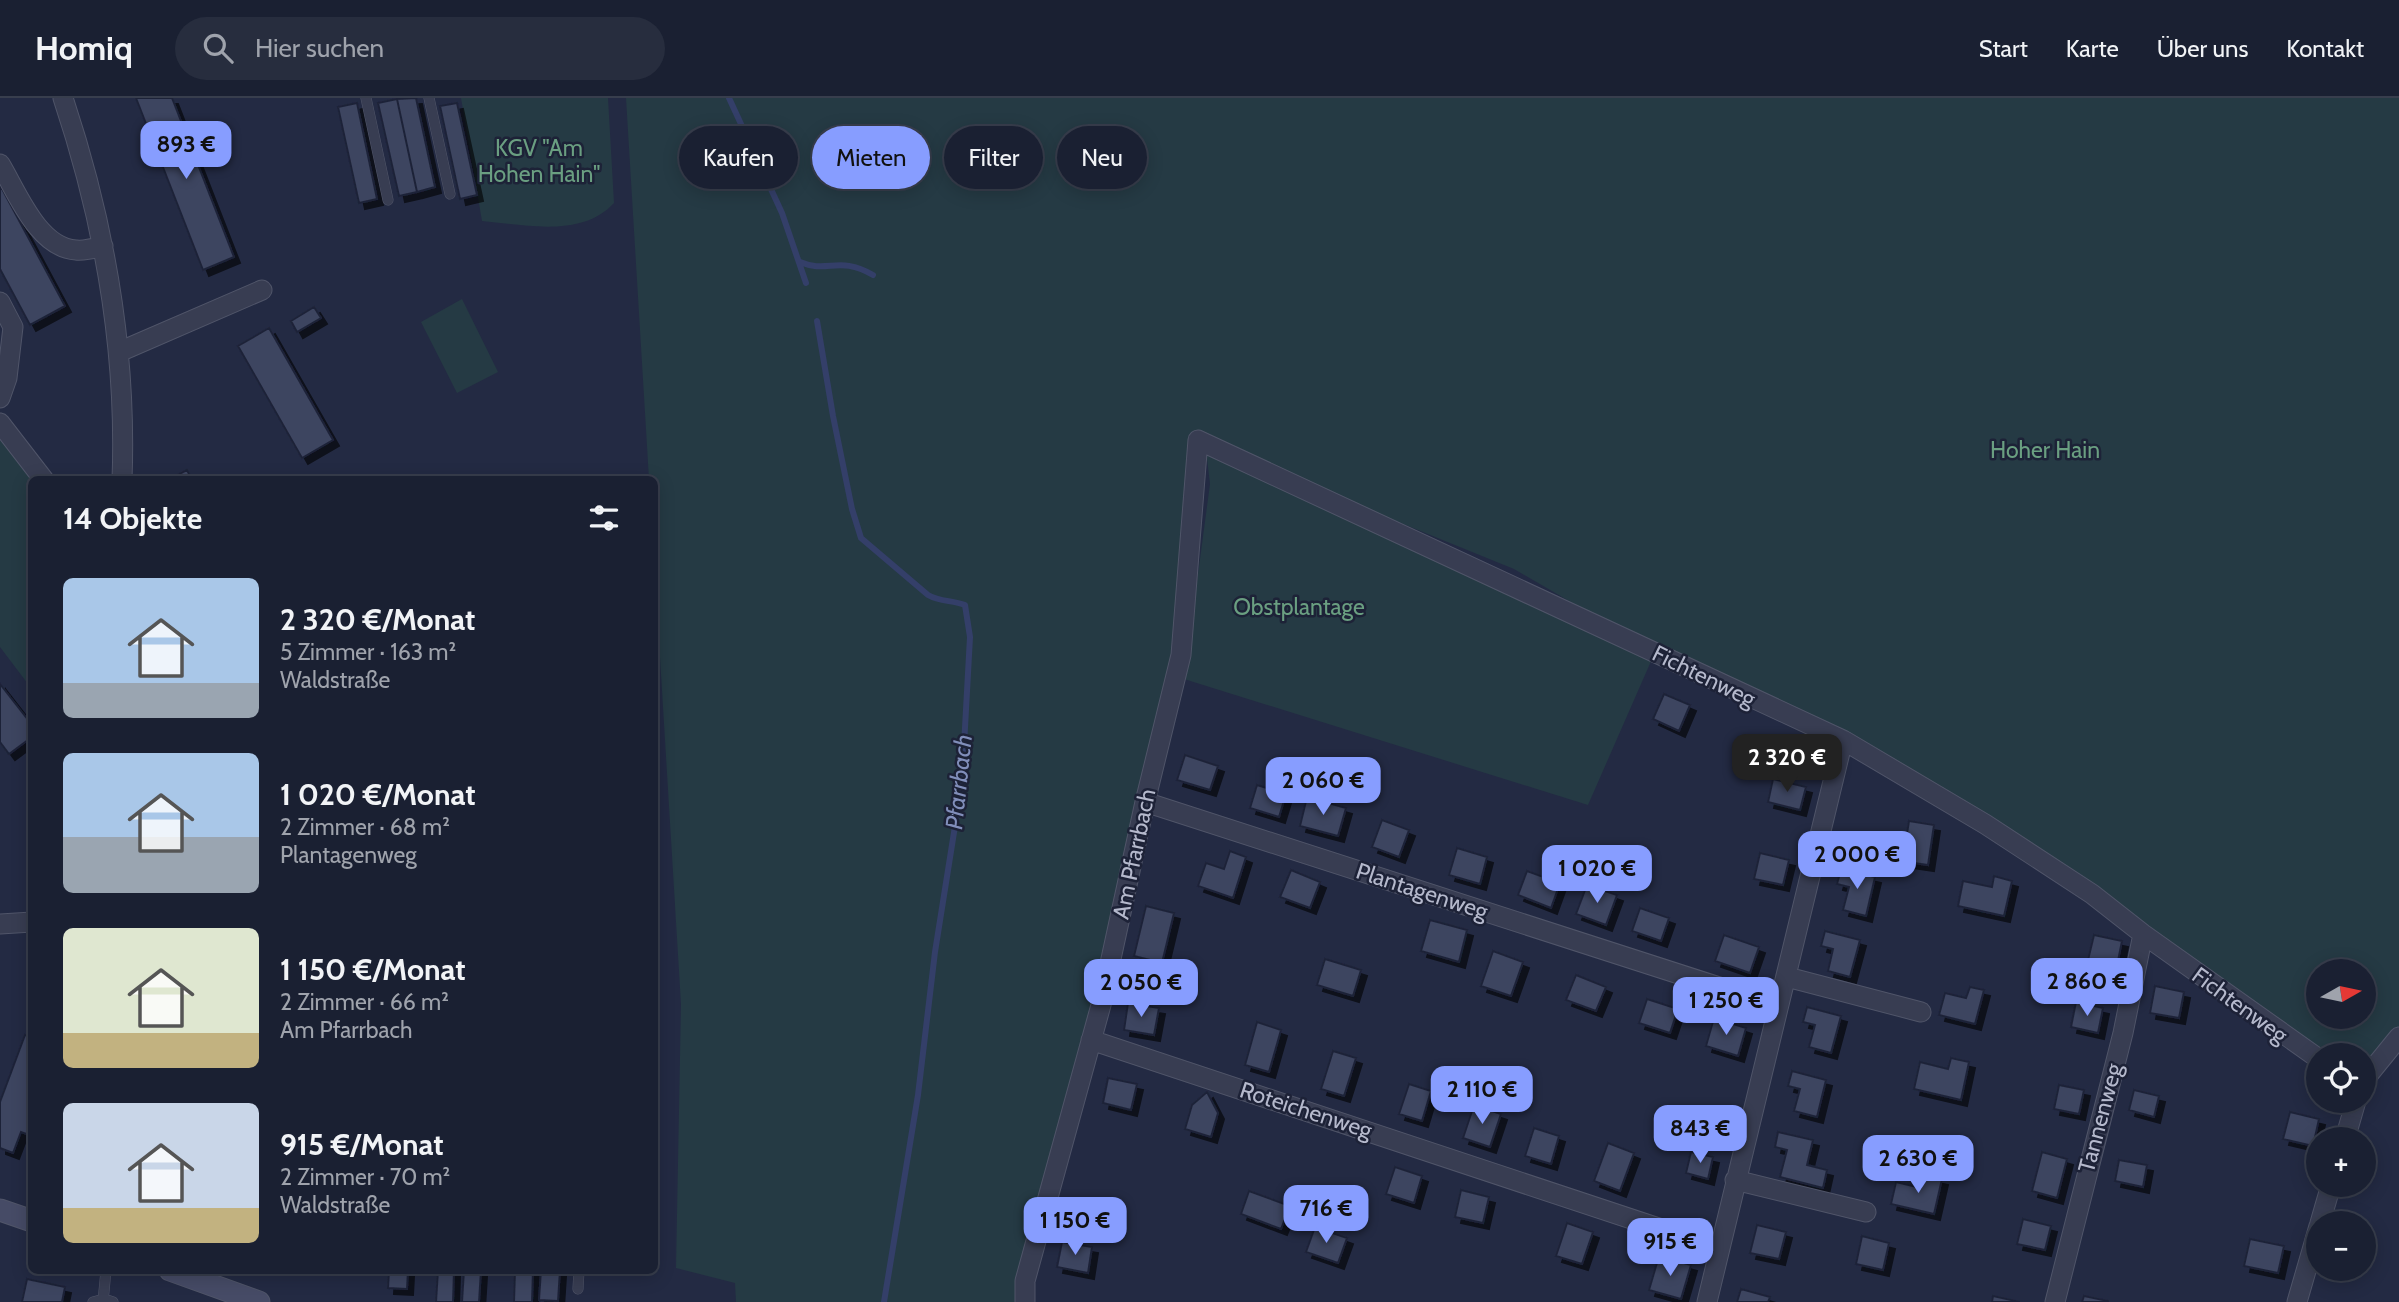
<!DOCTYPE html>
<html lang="de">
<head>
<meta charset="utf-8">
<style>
  body { margin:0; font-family:Cabin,sans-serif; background:#272d3e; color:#f1f3f6; height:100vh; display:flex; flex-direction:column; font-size:26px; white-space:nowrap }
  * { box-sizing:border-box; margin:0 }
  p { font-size:23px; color:#9fa3ac }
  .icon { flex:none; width:38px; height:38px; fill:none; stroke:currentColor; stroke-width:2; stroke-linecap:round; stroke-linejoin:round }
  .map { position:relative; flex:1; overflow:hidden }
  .panel { position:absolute; left:28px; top:378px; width:630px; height:798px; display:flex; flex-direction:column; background:#1a2032; border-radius:10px; box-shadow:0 4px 18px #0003,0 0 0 2px #383e4d }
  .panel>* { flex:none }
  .hud { position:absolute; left:679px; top:28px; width:665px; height:63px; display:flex; gap:14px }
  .needle { width:46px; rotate:81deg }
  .tools { position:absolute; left:2306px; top:861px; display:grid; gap:14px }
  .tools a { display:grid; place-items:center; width:70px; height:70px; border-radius:50%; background:#1a2032; box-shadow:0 4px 18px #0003,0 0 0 2px #383e4d; font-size:35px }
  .price { position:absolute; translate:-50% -60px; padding:0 16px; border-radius:14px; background:#879dff; color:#111; font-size:23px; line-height:46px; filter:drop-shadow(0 2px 4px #0008) }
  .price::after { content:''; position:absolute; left:50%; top:42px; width:21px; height:16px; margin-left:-10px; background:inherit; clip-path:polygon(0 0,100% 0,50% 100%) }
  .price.active { background:#222; color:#fff }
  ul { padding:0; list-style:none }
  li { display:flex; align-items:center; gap:21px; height:175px; padding:0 35px }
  li span { display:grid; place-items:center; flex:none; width:196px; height:140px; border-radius:10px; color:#555 }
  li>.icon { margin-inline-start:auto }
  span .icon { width:84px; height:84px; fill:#fffc; stroke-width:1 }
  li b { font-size:30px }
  h2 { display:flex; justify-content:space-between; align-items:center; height:84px; padding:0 35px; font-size:30px }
  .tag { padding:0 24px; border-radius:32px; background:#1a2032; box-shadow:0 4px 18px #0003,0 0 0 2px #383e4d; font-size:24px; line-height:63px }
  .tag.active { background:#879dff; color:#111 }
  header { display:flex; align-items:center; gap:42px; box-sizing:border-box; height:98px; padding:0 35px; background:#1a2032; border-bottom:2px solid #383e4d }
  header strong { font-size:33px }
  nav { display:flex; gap:38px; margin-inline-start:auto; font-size:24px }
  .search { width:490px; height:63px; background:#272d3e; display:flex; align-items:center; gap:18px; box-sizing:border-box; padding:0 24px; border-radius:38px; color:#9fa3ac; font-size:26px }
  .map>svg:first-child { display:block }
</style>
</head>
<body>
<header>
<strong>Homiq</strong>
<div class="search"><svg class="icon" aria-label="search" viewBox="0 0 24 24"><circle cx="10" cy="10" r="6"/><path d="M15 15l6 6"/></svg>Hier suchen</div>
<nav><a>Start</a><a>Karte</a><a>Über uns</a><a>Kontakt</a></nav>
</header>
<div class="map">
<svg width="2399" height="1204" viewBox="0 0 2399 1204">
  <defs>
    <filter id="shadow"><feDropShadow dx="6" dy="6" stdDeviation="0" flood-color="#0009"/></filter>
  </defs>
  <rect width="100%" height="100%" fill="#232a43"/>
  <!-- green -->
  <path fill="#253a44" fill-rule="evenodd" d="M461,0h147l6,105c-32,35 -88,22 -132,18z
    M626,0h1773v933l-35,49v-25h-43l-336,-231 -325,-170 -146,-85 -315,-128 -18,214 -156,647h-289l-1,-19 -59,-15 5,-264 -26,-429 -1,-95 -5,-1zM2319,873h45v46h-45z
    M462,201l36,73 -41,21 -36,-71z
    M0,342l32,40 -1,208 -31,-41z
    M1206,352l446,209 -64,146 -404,-126 26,-195z"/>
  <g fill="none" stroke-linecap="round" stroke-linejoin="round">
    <!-- stream -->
    <path stroke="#343f69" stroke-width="6" d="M729,0l53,115 24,70
      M800,164c28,12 39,-7 73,13
      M817,223l16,95 19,93 9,29 67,57c12,7 24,5 37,10l5,32 -8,145 -27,170 -17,143 -34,207"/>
  </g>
  <!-- building -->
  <path fill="#3d4560" stroke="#1f2439" stroke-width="2" filter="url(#shadow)" d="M136,0h36l62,159 -31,13z
    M416,0l19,89 -18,5 -20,-93z
    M397,1l20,93 -18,4 -21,-93z
    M357,5l20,96 -18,4 -21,-96z
    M457,5l20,92 -17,4 -20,-93z
    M0,87l65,121 -35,19 -30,-56z
    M314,209l7,11 -24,14 -6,-11z
    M269,230l64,112 -31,18 -64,-112z
    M187,372l5,10h-23z
    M0,586l32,41v12l-23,17 -9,-12z
    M1664,596l26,11 -11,26 -26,-12z
    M1185,657l33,11 -8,24 -33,-10z
    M1773,681l33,8 -6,23 -32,-8z
    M1257,687l29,9 -7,23 -29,-9z
    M1307,699l39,11 -8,28 -38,-10z
    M1382,722l27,10 -10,27 -27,-10z
    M1909,723l25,4 -6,40 -42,-6 2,-16 17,3z
    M1457,750l30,9 -7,27 -31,-9z
    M1230,753l16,6 -13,41 -35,-12 8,-23 18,6z
    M1760,755l29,7 -6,25 -29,-6z
    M1841,771l34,8 -9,39 -23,-6 6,-23 -12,-3z
    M1291,772l29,12 -10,26 -30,-11z
    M1527,773l33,12 -9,25 -33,-13z
    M1994,778l18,5 -8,35 -46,-10 5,-25 29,6z
    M1587,787l30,10 -11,30 -30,-11z
    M1146,808l28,7 -12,50 -28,-7z
    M1640,810l29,10 -8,23 -29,-10z
    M1430,822l37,10 -8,32 -38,-11z
    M1825,833l35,9 -10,37 -22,-6 5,-22 -12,-3z
    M1724,837l35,12 -9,26 -35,-12z
    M2094,837l28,6 -5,25 -29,-6z
    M1493,853l30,11 -12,34 -30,-10z
    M1325,861l36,11 -8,26 -36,-11z
    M1576,877l30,12 -10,24 -30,-11z
    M2155,888l29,6 -5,26 -29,-5z
    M1970,889l14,3 -9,34 -36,-9 6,-22 21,5z
    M1647,901l31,10 -8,24 -31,-10z
    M2076,904l27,6 -5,25 -27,-6z
    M1128,905l31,5 -5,27 -30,-5z
    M1807,909l34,9 -10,37 -22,-6 6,-22 -12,-3z
    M1714,920l32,10 -8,28 -32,-10z
    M1257,924l24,8 -12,42 -24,-7z
    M25,937l7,2v99l-11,-4 -8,21 -13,-5v-46z
    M1333,953l23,7 -12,38 -23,-7z
    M1951,960l18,4 -8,38 -47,-11 6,-27 28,7z
    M1792,973l34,9 -9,37 -23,-6 6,-22 -12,-3z
    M1108,980l29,6 -6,26 -28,-7z
    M1409,986l22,7 -9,30 -23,-7z
    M2059,987l25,5 -5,24 -25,-5z
    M2134,992l25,6 -5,21 -25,-7z
    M1207,994l11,21 -7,24 -26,-8 7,-24z
    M1474,1007l27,9 -11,33 -27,-9z
    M2290,1014l29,7 -6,27 -30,-7z
    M1534,1030l25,8 -8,28 -26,-8z
    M1778,1034l35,8 -6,25 20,5 -4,18 -43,-11 7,-27 -12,-3z
    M1608,1045l26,10 -14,38 -26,-10z
    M1691,1054l22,5 -5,22 -22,-6z
    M2042,1054l25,7 -10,39 -25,-7z
    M2119,1062l28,5 -4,22 -28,-6z
    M1395,1069l27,9 -8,27 -28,-9z
    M1924,1077l18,4 -8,35 -43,-10 5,-22 25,6z
    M1461,1092l28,7 -6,26 -28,-6z
    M1249,1093l41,15 -9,23 -40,-15z
    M2023,1121l28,7 -6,24 -28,-6z
    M1567,1125l26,9 -11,32 -26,-8z
    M1757,1127l29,7 -7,27 -29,-6z
    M1315,1129l32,11 -9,25 -32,-11z
    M1862,1138l27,7 -6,27 -27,-6z
    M2250,1141l34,7 -6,27 -34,-7z
    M1062,1144l30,5 -4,26 -31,-6z
    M1659,1158l32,9 -10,34 -32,-9z
    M389,1172h19l-1,19 -19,-1z
    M438,1172h16l-1,32h-17z
    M464,1172h17l-2,32h-17z
    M515,1172h18l-1,32h-18z
    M541,1172h19l-2,31 -19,-1z
    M27,1181l38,8 -3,15h-40z
    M1741,1191l29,8 -2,5h-31z
    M1993,1198l27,6h-28z
    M2084,1198l24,5v1h-26z"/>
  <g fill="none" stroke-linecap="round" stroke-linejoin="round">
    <!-- lane casing -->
    <g stroke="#505569" stroke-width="11">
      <path id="lane" d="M366,0l22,102
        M429,0l21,96
        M578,1191l1,-19
        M93,1204l11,-3 9,3
        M103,1204l3,-32"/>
    </g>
    <!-- street casing -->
    <g stroke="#505569" stroke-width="21">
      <path id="street" d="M63,0c41,123 64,252 59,382
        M0,66c17,28 38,84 76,86 9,1 19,-2 27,-4
        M0,204l13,25 -6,51 -7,20
        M119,254l143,-62
        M0,325l44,57
        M1145,704l633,204
        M0,826l32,-2
        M1787,879l134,35
        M1091,942l628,208
        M2364,982l35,-43
        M2345,1041l11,-38
        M1735,1082l131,32
        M2320,1125l11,-38
        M1025,1204v-21l76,-276 44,-203 36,-147 17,-215 645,300 142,84 107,70 51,40 176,125
        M1707,1204l136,-562
        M2055,1204l68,-269 20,-99
        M2297,1204l22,-76"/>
    </g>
    <!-- secondary casing -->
    <g stroke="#505569" stroke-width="23">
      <path id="secondary" d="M0,1112l32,11
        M170,1172l89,32"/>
    </g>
    <!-- lane -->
    <use href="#lane" stroke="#383d52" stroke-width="10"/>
    <!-- street -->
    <use href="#street" stroke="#383d52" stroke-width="19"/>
    <!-- secondary -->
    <use href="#secondary" stroke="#464b66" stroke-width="21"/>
  </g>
  <g text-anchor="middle" stroke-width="5" stroke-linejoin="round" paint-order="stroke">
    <!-- park labels -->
    <g font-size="23" fill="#6a9f81" stroke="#1d2237">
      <text x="539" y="58">KGV "Am<tspan x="539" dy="26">Hohen Hain"</tspan></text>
      <text x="2045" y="360">Hoher Hain</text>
      <text x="1299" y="517">Obstplantage</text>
    </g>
    <!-- street labels -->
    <g font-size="23" fill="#b5b9cc" stroke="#1d2237">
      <text transform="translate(1704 578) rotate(26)" y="8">Fichtenweg</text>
      <text transform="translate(1134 756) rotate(-78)" y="8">Am Pfarrbach</text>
      <text transform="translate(1422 793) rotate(18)" y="8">Plantagenweg</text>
      <text transform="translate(2240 907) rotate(36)" y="8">Fichtenweg</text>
      <text transform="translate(1306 1012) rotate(18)" y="8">Roteichenweg</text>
      <text transform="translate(2100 1020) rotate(-75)" y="8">Tannenweg</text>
    </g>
    <!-- water labels -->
    <g font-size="24" font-style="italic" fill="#818eba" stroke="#1d2237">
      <text transform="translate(959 684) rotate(-84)" y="8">Pfarrbach</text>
    </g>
  </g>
</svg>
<div class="tools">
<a><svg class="needle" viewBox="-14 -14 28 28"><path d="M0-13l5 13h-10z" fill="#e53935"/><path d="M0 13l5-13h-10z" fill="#9fa3ac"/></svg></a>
<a><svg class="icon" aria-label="locate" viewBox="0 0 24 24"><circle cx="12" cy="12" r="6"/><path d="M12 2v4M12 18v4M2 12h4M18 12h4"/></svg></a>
<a>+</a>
<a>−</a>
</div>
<b class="price" style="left:186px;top:83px">893 €</b>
<b class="price active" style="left:1787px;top:696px">2 320 €</b>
<b class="price" style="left:1323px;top:719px">2 060 €</b>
<b class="price" style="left:1857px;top:793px">2 000 €</b>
<b class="price" style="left:1597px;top:807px">1 020 €</b>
<b class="price" style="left:2087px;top:920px">2 860 €</b>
<b class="price" style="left:1141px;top:921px">2 050 €</b>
<b class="price" style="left:1726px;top:939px">1 250 €</b>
<b class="price" style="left:1482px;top:1028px">2 110 €</b>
<b class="price" style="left:1700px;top:1067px">843 €</b>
<b class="price" style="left:1918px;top:1097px">2 630 €</b>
<b class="price" style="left:1326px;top:1147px">716 €</b>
<b class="price" style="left:1075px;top:1159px">1 150 €</b>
<b class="price" style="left:1670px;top:1180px">915 €</b>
<div class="hud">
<a class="tag">Kaufen</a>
<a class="tag active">Mieten</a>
<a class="tag">Filter</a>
<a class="tag">Neu</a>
</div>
<section class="panel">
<h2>14 Objekte<svg class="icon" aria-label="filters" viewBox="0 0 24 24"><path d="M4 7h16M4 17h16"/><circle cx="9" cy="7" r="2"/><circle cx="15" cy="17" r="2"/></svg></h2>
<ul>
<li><span style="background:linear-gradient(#a9c7e8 75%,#9aa5b1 0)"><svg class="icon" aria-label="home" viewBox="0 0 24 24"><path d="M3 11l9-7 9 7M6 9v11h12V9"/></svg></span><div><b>2 320 €/Monat</b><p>5 Zimmer · 163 m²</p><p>Waldstraße</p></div></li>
<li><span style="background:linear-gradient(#a9c7e8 60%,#9aa5b1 0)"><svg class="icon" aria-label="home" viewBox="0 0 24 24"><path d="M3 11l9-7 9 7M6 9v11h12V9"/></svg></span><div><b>1 020 €/Monat</b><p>2 Zimmer · 68 m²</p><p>Plantagenweg</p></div></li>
<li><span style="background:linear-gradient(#dfe7d0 75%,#c2b280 0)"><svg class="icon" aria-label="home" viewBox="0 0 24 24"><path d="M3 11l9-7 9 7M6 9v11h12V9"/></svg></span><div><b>1 150 €/Monat</b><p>2 Zimmer · 66 m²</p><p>Am Pfarrbach</p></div></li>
<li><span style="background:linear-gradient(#c9d6e8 75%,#c2b280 0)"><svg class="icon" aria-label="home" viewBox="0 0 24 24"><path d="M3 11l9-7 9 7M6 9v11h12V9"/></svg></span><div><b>915 €/Monat</b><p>2 Zimmer · 70 m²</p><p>Waldstraße</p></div></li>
</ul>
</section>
</div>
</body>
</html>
